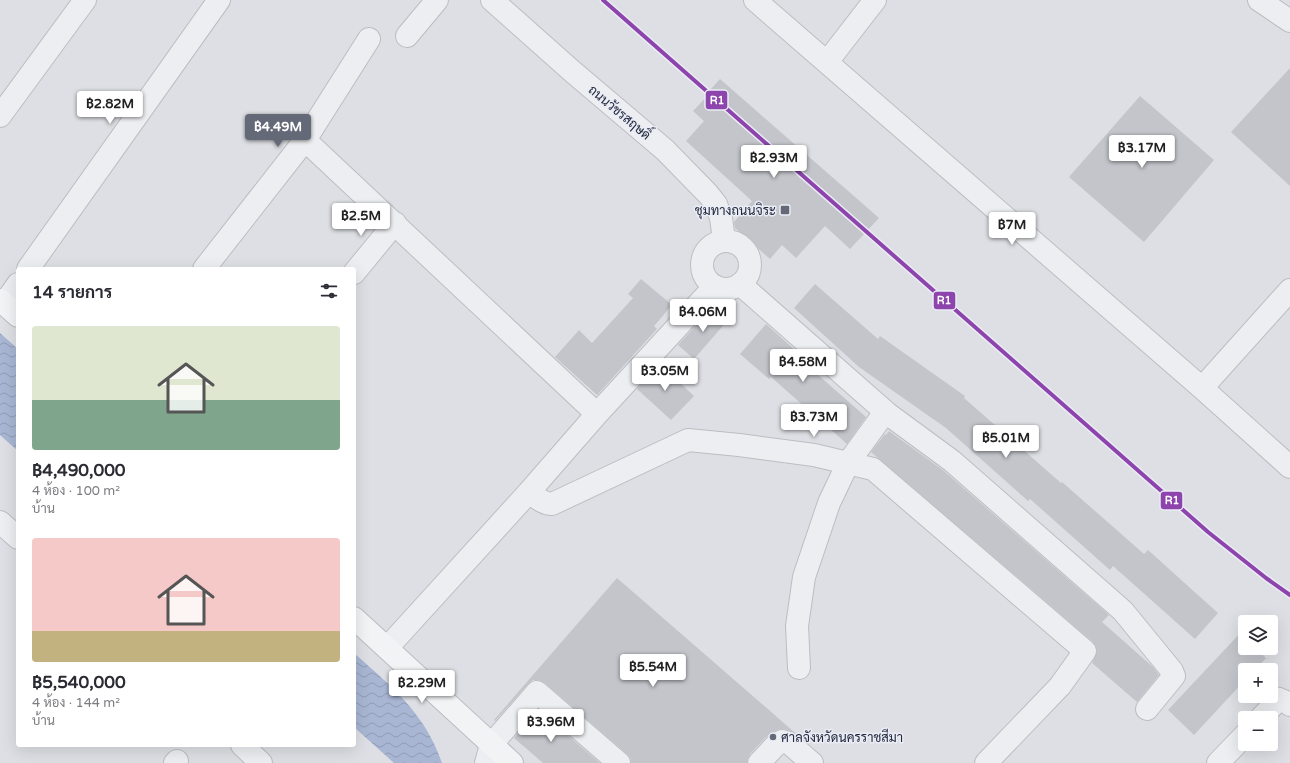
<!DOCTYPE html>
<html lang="th">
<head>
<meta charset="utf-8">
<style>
  body { margin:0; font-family:"Varela Round",Sarabun,sans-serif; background:#f2f2f3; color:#2b2b33; height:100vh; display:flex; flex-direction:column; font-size:15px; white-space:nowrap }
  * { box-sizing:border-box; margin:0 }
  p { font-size:13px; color:#7c7c81 }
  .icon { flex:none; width:22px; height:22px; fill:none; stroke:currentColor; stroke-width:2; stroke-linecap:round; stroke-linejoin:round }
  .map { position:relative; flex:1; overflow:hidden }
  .side { position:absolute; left:16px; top:267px; width:340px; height:480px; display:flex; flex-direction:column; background:#fff; border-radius:4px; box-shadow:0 4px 16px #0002 }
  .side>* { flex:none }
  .fabs { position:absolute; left:1238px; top:615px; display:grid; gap:8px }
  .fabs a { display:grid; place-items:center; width:40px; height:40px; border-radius:4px; background:#fff; box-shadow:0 4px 16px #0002; font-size:20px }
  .price { position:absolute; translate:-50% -34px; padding:0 9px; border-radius:4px; background:#fff; color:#222; font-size:13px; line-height:26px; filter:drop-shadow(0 1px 2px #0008) }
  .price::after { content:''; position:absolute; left:50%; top:24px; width:12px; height:9px; margin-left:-6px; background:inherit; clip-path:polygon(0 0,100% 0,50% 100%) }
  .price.active { background:#646978; color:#fff }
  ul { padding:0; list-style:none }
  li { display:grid; align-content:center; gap:8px; height:212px; padding:0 16px }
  li span { display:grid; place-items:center; height:124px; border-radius:4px; color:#555 }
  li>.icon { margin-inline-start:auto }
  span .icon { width:72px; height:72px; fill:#fffc; stroke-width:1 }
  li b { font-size:17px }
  h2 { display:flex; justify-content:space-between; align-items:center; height:48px; padding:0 16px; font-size:17px }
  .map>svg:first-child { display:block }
</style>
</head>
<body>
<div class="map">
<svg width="1290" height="763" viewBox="0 0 1290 763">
  <defs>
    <pattern id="water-waves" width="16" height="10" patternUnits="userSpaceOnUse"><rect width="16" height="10" fill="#a8b6d3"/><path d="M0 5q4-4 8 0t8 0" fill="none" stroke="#909cb6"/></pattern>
  </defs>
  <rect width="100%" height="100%" fill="#dedfe4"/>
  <!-- water -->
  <path fill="url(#water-waves)" d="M0,333l18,16v102l-18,-16z
    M354,653c38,34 71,60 88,110h-48l-40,-36z"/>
  <!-- building -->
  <path fill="#c3c5cb" d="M1290,68v118l-59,-54z
    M720,79l159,139 -29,31 -25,-23 -29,32 -14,-13 -12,14 -35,-31 -1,-6 18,-21 -66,-60 18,-20 -11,-10 18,-19 -1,-2z
    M1140,96l74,64 -70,82 -75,-65z
    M641,279l31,26 -18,21 3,3 -60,66 -42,-38 24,-27 13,13 41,-45 -5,-4z
    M815,284l63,55 2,-3 85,60 -1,2 97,85 1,-1 82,72 4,-4 70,63 -23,26 -82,-73 -3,4 -80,-71 -2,2 -82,-73 -87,-61 -65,-59z
    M713,307l15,13 -34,39 -16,-14z
    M766,324l29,26 -3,2 74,65 -19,27 -76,-67 -2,2 -29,-25z
    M660,364l34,32 -23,24 -34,-31z
    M889,431l55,40 165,144 -7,7 51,45 6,8 -22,27 -45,-39 5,-11 -1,-6 -3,-4 -222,-190 14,-18 1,1z
    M617,578l152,132 26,23 -10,-4h-5l-5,2 -9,6 -16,17 -3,6v3h-116v-4l-4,-5 -82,-71 -6,-3h-6l-5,4 -33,37 -1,-1z
    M1245,628v20h11l10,10 -11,12h-10v10l-51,55 -26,-25z
    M538,710l62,53h-57l-29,-25z"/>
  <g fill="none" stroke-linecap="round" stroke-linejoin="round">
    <!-- minor casing -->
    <g stroke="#bcbdc2" stroke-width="24">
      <path id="minor" d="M492,0l81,72 92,78 43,44 8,10 5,14 3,22
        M755,0l447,388 88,79
        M1259,0l31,21
        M407,36l30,-36
        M827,62l48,-62
        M0,116l85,-116
        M305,140l292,274
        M702 265a24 24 0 1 1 48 0a24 24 0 1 1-48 0Z
        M28,269l191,-269
        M204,269l101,-129 64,-101
        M354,273l41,-50
        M740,284l148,130
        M4,304l14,-20
        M1202,388l88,-98
        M529,492l68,-78 118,-128
        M0,522l18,16
        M387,648l142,-156c7,5 14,12 23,12l136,-64 51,5 75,10 59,14 212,182 -25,35 -74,77
        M799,668l-2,-42 7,-49 25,-74 19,-40 32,-44 5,-5h3l64,47 171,150 49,60 2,5 -27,33
        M1261,718l18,-19 7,3 4,3
        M242,745l19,18
        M175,763l2,-2
        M486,763l5,-18 46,-53 82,71
        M759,763l16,-17 7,-5 7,2 23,20
        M1218,763l27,-28"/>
    </g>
    <!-- major casing -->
    <g stroke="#babcc2" stroke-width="24">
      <path id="major" d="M0,300l18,16
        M354,618l158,145"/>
    </g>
    <!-- minor -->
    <use href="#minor" stroke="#edeef1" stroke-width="22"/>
    <!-- major -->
    <use href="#major" stroke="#f2f3f5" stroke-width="22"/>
    <!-- rail-1 casing -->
    <g stroke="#eaedf5" stroke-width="7">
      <path id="rail-1" d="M603,0l605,532 58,46 24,17"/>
    </g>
    <!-- rail-1 -->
    <use href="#rail-1" stroke="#8e44ad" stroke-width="4"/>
  </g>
  <!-- markers -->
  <g fill="#646978" stroke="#eaedf5" stroke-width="1.5">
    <rect x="780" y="205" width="10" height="10" rx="2"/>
    <circle cx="773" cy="737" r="4"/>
  </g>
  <g text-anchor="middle" stroke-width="3" stroke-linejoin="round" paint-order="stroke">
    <!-- street labels -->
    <g font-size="13" fill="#23293e" stroke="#eaedf5">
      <text transform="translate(620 112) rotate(40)" y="5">ถนนวัชรสฤษดิ์</text>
    </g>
    <!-- poi labels -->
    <g font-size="13" fill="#23293e" stroke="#eaedf5" text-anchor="end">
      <text x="776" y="215">ชุมทางถนนจิระ</text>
      <text x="781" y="742" text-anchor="start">ศาลจังหวัดนครราชสีมา</text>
    </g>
  </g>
  <g stroke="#eaedf5" stroke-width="1.5">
    <rect x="705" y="90" width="23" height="20" rx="4" fill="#8e44ad"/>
    <rect x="933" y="291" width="23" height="19" rx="4" fill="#8e44ad"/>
    <rect x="1160" y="491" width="23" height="19" rx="4" fill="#8e44ad"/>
  </g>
  <g font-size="11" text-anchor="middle" font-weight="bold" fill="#fff">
    <text x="717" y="104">R1</text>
    <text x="944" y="304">R1</text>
    <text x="1172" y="504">R1</text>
  </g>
</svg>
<div class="fabs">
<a><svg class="icon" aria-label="layers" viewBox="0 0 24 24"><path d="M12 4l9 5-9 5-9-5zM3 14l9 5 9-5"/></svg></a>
<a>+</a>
<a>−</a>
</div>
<b class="price" style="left:110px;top:125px">฿2.82M</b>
<b class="price active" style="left:278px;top:148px">฿4.49M</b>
<b class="price" style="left:1142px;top:169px">฿3.17M</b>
<b class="price" style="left:774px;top:179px">฿2.93M</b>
<b class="price" style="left:361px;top:237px">฿2.5M</b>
<b class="price" style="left:1012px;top:246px">฿7M</b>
<b class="price" style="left:703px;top:333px">฿4.06M</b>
<b class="price" style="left:803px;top:383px">฿4.58M</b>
<b class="price" style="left:665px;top:392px">฿3.05M</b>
<b class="price" style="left:814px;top:438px">฿3.73M</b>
<b class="price" style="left:1006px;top:459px">฿5.01M</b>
<b class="price" style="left:653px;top:688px">฿5.54M</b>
<b class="price" style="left:422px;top:704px">฿2.29M</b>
<b class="price" style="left:551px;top:743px">฿3.96M</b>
<section class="side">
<h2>14 รายการ<svg class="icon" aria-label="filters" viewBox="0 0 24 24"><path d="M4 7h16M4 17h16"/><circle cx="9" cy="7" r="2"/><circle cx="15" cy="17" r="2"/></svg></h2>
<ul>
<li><span style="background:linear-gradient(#dfe7d0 60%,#7fa58c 0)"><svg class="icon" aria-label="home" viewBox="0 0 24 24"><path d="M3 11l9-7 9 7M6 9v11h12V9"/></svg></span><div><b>฿4,490,000</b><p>4 ห้อง · 100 m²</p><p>บ้าน</p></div></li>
<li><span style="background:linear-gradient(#f6c9c9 75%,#c2b280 0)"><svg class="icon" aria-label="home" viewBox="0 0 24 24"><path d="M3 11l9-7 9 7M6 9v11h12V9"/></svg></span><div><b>฿5,540,000</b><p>4 ห้อง · 144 m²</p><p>บ้าน</p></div></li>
</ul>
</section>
</div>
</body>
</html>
